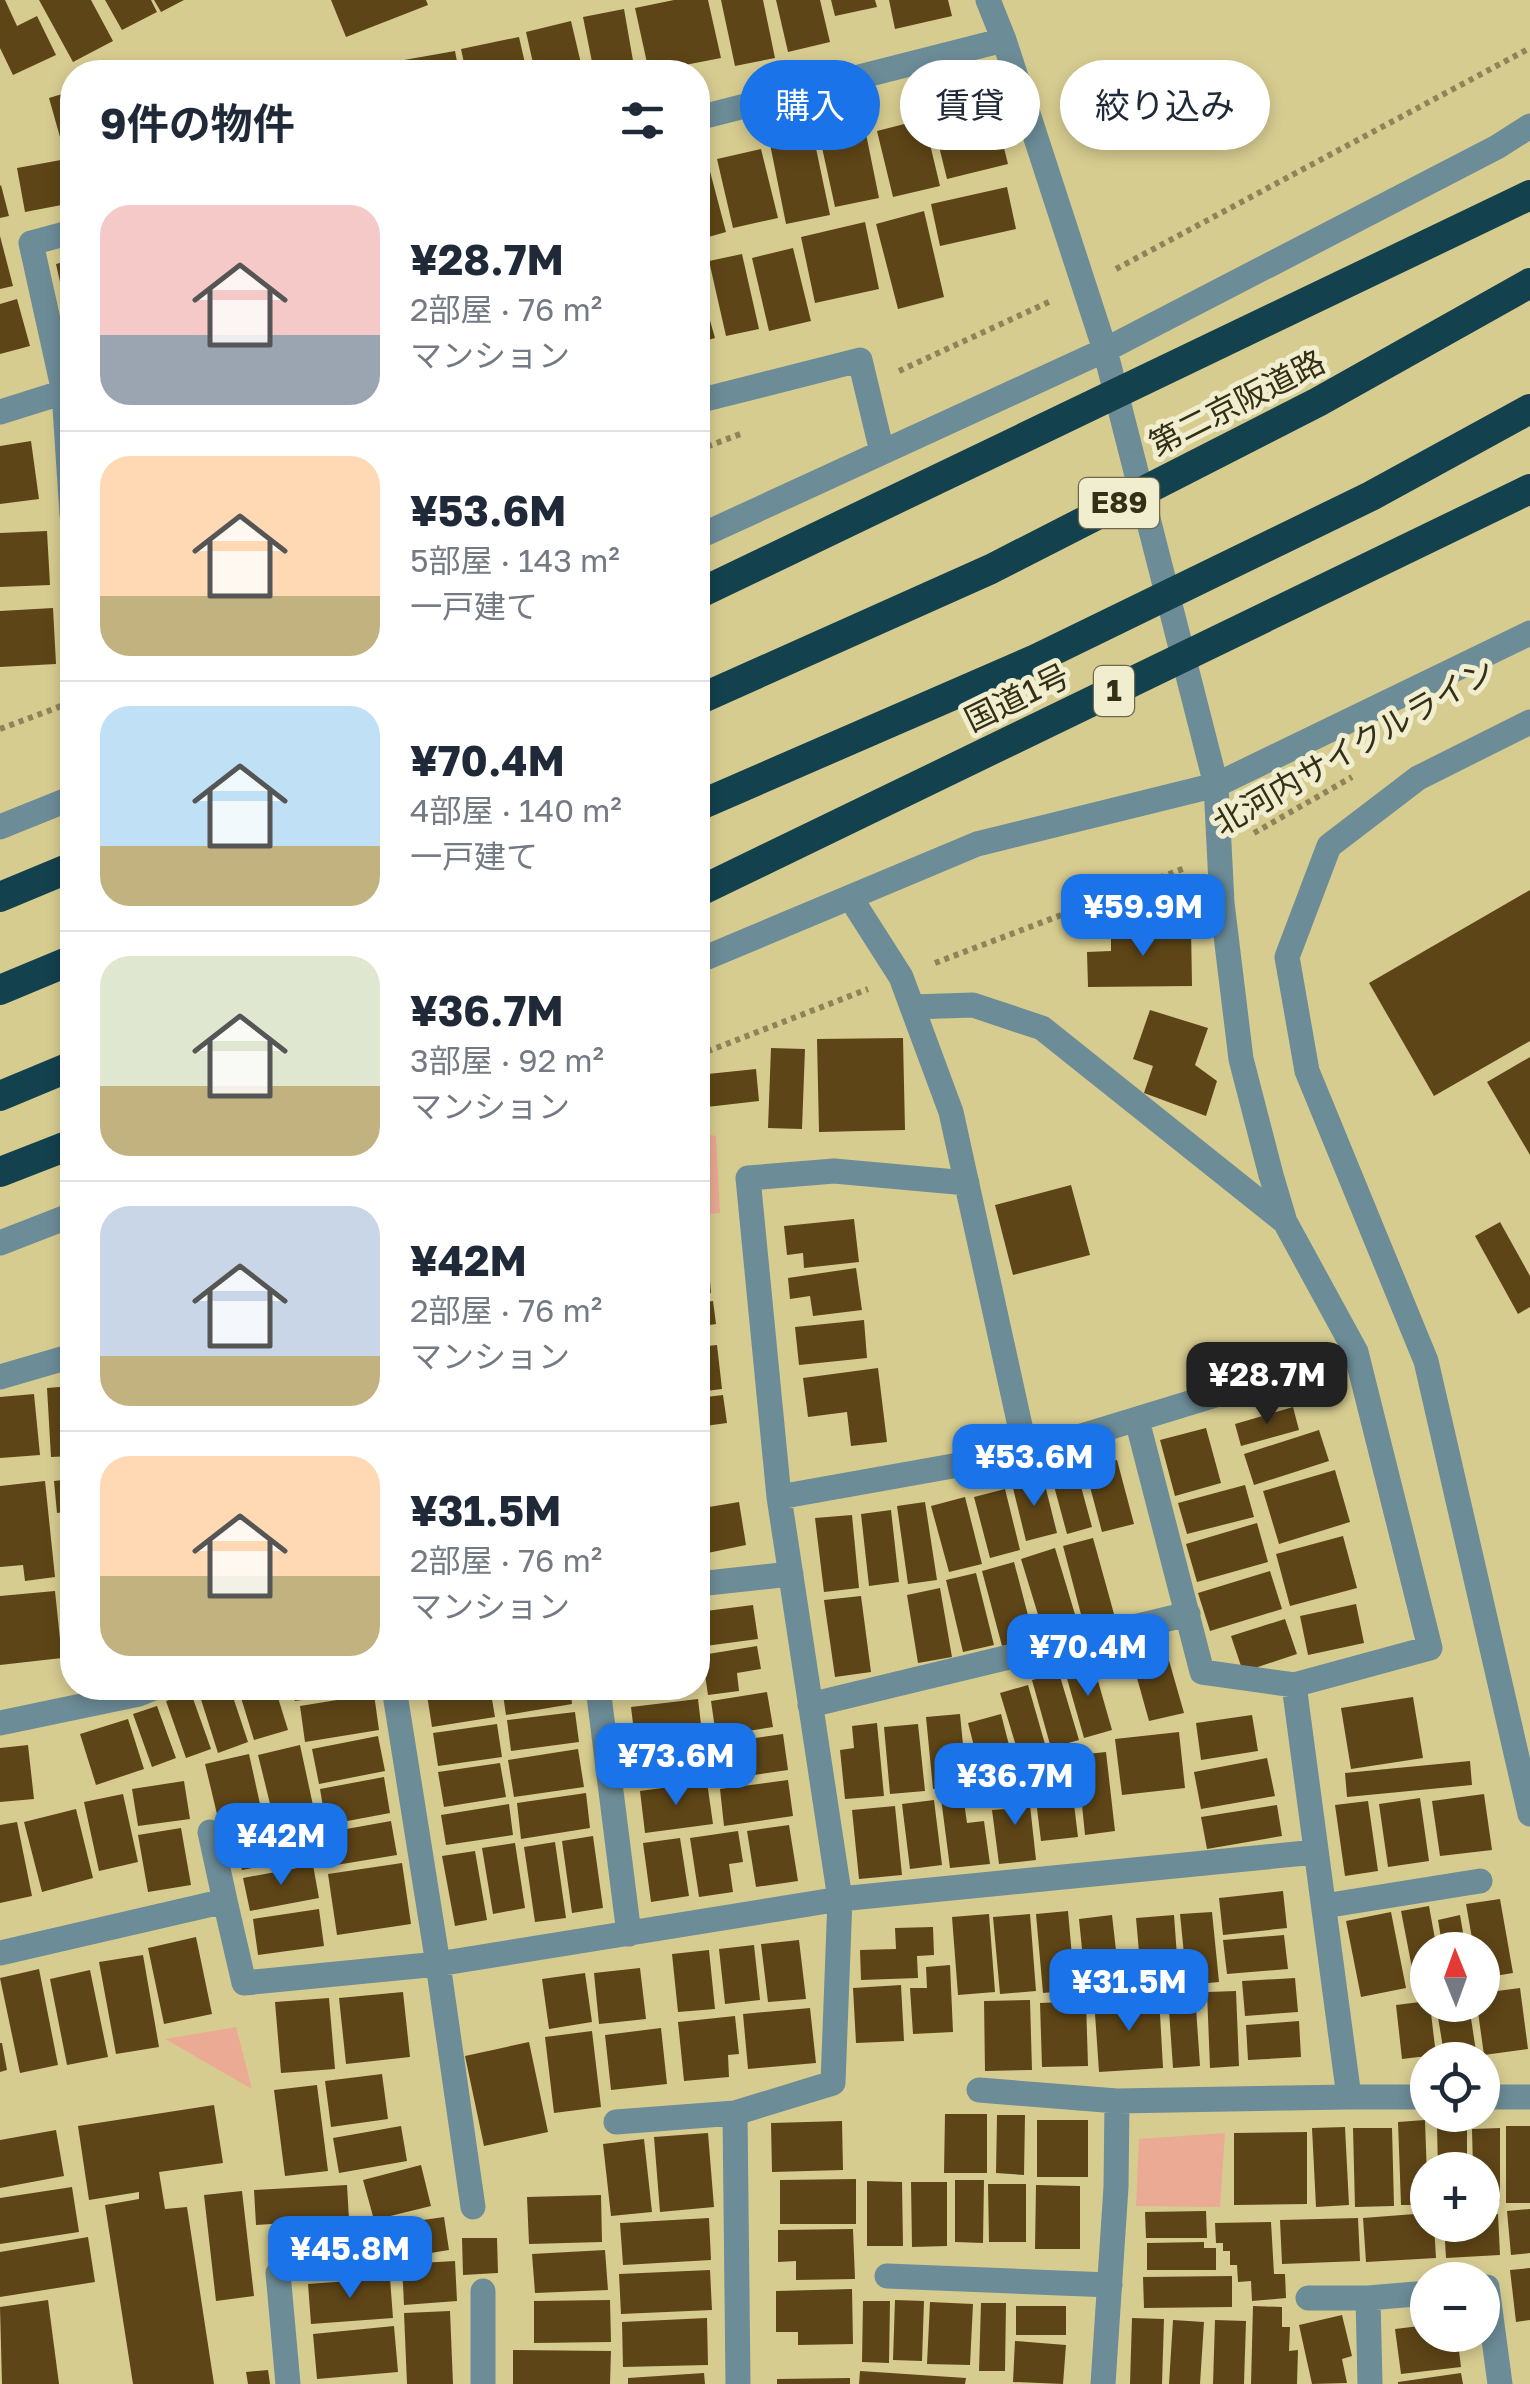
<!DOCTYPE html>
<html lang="ja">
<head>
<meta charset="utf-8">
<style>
  body { margin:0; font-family:"Golos Text","Noto Sans JP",sans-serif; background:#f2f2f3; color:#1f2937; height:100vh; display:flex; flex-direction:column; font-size:38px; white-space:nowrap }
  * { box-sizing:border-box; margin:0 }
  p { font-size:32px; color:#747a83 }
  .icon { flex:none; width:55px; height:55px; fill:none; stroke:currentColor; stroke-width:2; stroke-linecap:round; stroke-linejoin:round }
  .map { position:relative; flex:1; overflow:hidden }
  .sheet { position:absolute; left:60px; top:60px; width:650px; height:1640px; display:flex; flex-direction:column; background:#fff; border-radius:40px; box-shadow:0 5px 15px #0003 }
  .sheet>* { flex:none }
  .top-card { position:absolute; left:740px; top:60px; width:640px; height:90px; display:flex; gap:20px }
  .needle { width:65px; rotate:359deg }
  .buttons { position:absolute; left:1410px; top:1932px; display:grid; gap:20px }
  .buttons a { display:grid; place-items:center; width:90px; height:90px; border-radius:50%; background:#fff; box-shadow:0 5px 15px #0003; font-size:50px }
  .price { position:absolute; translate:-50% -85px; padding:0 22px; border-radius:20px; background:#1a73e8; color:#fff; font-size:32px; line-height:65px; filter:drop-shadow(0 2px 5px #0008) }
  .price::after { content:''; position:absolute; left:50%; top:60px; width:30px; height:22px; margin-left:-15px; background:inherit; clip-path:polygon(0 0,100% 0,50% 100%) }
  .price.active { background:#222; color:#fff }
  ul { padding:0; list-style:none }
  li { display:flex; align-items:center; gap:30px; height:250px; padding:0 40px }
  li+li { border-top:2px solid #e0e1e3 }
  li span { display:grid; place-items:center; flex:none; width:280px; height:200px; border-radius:30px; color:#555 }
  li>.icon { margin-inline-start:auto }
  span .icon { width:120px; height:120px; fill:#fffc; stroke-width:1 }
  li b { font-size:42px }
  h2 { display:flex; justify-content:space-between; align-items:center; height:120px; padding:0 40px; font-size:42px }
  .chip { padding:0 35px; border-radius:45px; background:#fff; box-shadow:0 5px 15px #0003; font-size:35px; line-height:90px }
  .chip.active { background:#1a73e8; color:#fff }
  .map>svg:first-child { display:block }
</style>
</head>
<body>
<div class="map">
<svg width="1530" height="2384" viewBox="0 0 1530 2384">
  <rect width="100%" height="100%" fill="#d7cc90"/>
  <!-- green -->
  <path fill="#ebaa94" d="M698,1133l18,3 4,77 -22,2z
    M236,2027l16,62 -87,-50z
    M1225,2133l-5,74 -84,-1 3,-67z"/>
  <!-- building -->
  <path fill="#5e4517" d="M0,0h5l12,26 20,-10 19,39 -43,20 -13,-27z
    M39,0h52l22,41 -40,21z
    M105,0h46l6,12 -35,18z
    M154,0h30l-23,12z
    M331,0h95l2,5 -82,32z
    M674,0h34l13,58 -72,14 -14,-64z
    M721,0h42l12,58 -40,8z
    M776,0h44l10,42 -42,10z
    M831,0h44l2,7 -42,9z
    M889,0h59l4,16 -57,13z
    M624,9l11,63h-41l-11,-55z
    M571,21l12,51h-48l-9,-40z
    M519,37l8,35h-61l-5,-23z
    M455,51l4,21h-52l-3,-12z
    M987,80l21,84 -61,15 -14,-57 18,-5 -7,-27z
    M72,91v42l-12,4 -11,-39z
    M863,119l16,79 -44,9 -17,-78z
    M924,119l16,67 -47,11 -16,-66z
    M813,134l17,81 -44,9 -16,-80z
    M761,149l17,69 -45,10 -16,-69z
    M72,158v45l-47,9 -8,-44z
    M707,160l19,72 -28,8v-78z
    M1,185l8,31 -9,2v-32z
    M1007,187l9,42 -76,17 -9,-42z
    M924,211l20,86 -46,12 -22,-85z
    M865,222l14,67 -64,14 -14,-66z
    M0,236l13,50 -13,3z
    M793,248l18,73 -42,10 -17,-73z
    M742,254l17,75 -33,7 -17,-75z
    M72,260v62h-3l-13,-58z
    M698,278l17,60 -17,5z
    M17,299l13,47 -30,8v-50z
    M31,441l8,58 -39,5v-58z
    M47,531l3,54 -50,2v-54z
    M53,608l3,56 -56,3v-56z
    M1530,890v151l-96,55 -65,-113z
    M1111,927h80l1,59 -104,1 -1,-35 24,-1z
    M1150,1010l58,18 -13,37 22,16 -11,35 -62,-23 9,-27 -20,-7z
    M903,1038l2,92 -86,2 -2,-93z
    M771,1048l34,1 -3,80 -34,-1z
    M1530,1057v98l-43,-73z
    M756,1069l3,32 -61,7v-33z
    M1071,1185l19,70 -77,20 -18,-70z
    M698,1210h5l5,42 -10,1z
    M854,1219l5,43 -55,6 -1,-15 -16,2 -3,-29z
    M1500,1222l30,54v31l-12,7 -43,-78z
    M708,1258l3,35 -13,2v-36z
    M856,1268l6,42 -49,6 -3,-20 -20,3 -2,-21z
    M713,1301l3,23 -18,3v-24z
    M864,1320l3,38 -68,7 -4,-38z
    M717,1345l5,44 -24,3v-45z
    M878,1368l9,74 -36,4 -4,-34 -39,5 -5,-39z
    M72,1386v70l-21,1 -4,-69z
    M34,1394l6,61 -40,3v-61z
    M723,1395l4,28 -22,3 3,19 -10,1v-48z
    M1293,1407l6,23 -58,16 -6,-22z
    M1206,1428l15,55 -46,13 -15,-56z
    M1319,1430l10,31 -75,24 -10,-31z
    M1117,1460l17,64 -32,8 -17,-64z
    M1076,1468l16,59 -25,7 -16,-59z
    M1335,1470l15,52 -71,22 -16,-53z
    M1043,1477l14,56 -31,8 -14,-57z
    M72,1479v32l-15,2 -3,-32z
    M45,1481l10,96 -30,4 -2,-16 -23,2v-81z
    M1245,1485l9,32 -67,17 -9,-31z
    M1005,1489l15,61 -30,8 -16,-61z
    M706,1491l3,16 30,-5 7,43 -48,10v-63z
    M965,1497l17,67 -33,8 -18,-66z
    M925,1502l12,78 -29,4 -11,-78z
    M891,1510l8,72 -30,4 -8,-72z
    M852,1515l7,73 -35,4 -9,-74z
    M61,1518h11v36l-8,1z
    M1257,1523l11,39 -71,20 -11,-38z
    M1343,1536l14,52 -67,18 -14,-52z
    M1093,1538l21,76 -31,8 -20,-76z
    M1055,1548l22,73 -34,10 -22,-72z
    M72,1562v31l-5,1 -4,-31z
    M1014,1562l20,76 -32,8 -20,-75z
    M1270,1571l12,38 -72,22 -12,-38z
    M976,1573l18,72 -31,7 -17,-72z
    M940,1588l12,69 -34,6 -11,-68z
    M55,1591l7,67 -62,7v-69z
    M861,1596l10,76 -36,5 -11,-77z
    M72,1600v42l-2,1 -5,-42z
    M1356,1604l8,39 -56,12 -8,-39z
    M753,1605l5,34 -60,8v-35z
    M1285,1619l12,35 -54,18 -12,-36z
    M757,1646l4,23 -24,4 2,18 -31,4 -6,-40z
    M1166,1650l18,63 -35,8 -17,-61z
    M1092,1660l20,70 -28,8 -20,-70z
    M1059,1673l20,67 -28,8 -19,-68z
    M1028,1685l19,66 -27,8 -20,-66z
    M205,1688h25l18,54 -30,11 -20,-63z
    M238,1688h37l13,42 -34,10z
    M293,1688h80v2l-78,11z
    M478,1688h12l5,29 -63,10 -5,-32z
    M502,1688h68l2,16 -66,11z
    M629,1688h65l1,3 -65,6z
    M767,1692l6,35 -57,9 -5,-35z
    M191,1693l20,56 -25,9 -20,-57z
    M374,1694l5,36 -74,12 -5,-36z
    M1413,1697l10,61 -72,11 -10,-61z
    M698,1699l4,34 -67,7 -4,-33z
    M157,1706l19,52 -24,9 -19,-53z
    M575,1712l4,30 -68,9 -4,-31z
    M960,1714l7,71 -34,4 -7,-72z
    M1001,1714l16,62 -33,9 -16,-62z
    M1252,1715l6,36 -57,9 -5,-37z
    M128,1719l16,50 -48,16 -16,-51z
    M877,1723l7,73 -39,3 -5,-49 14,-2 -2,-22z
    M497,1724l5,33 -64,9 -5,-33z
    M918,1724l7,67 -35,3 -6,-67z
    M1179,1732l6,56 -63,7 -7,-56z
    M783,1734l5,36 -68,10 -5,-36z
    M378,1736l7,35 -66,13 -7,-35z
    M702,1740l4,35 -66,8 -4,-36z
    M28,1745l6,54 -34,3v-54z
    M300,1745l14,65 -40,10 -16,-65z
    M578,1749l6,38 -70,10 -6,-37z
    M1106,1752l9,79 -30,4 -8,-80z
    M249,1754l11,50 -43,10 -12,-50z
    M1267,1758l8,38 -74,13 -7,-37z
    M1470,1761l2,24 -125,12 -2,-24z
    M500,1763l6,34 -62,10 -6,-35z
    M1070,1771l8,66 -37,4 -8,-65z
    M384,1777l6,36 -64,12 -6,-36z
    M788,1780l5,36 -69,10 -4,-37z
    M184,1781l6,38 -52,7 -6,-37z
    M707,1782l6,42 -68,9 -5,-42z
    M1028,1787l8,73 -37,4 -7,-54 14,-1 -1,-19z
    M586,1793l4,35 -69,11 -4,-36z
    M123,1794l15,68 -39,9 -15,-69z
    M1484,1794l8,56 -52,6 -8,-55z
    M963,1795l4,28 17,-2 6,43 -40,4 -9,-70z
    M1420,1798l9,63 -41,6 -9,-63z
    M934,1800l8,65 -32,4 -8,-65z
    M1368,1801l10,70 -33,5 -10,-71z
    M509,1804l4,31 -67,10 -5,-30z
    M1277,1805l5,31 -75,13 -6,-32z
    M895,1806l7,69 -43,4 -7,-69z
    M76,1809l17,69 -51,14 -18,-70z
    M308,1819l8,36 -74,15 -8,-36z
    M391,1821l6,34 -67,11 -6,-33z
    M17,1822l15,74 -32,7v-78z
    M789,1825l9,56 -42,6 -9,-56z
    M181,1828l10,57 -43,7 -10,-57z
    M738,1831l5,31 -14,2 4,28 -34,5 -9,-59z
    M593,1836l10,72 -31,5 -10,-72z
    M680,1838l9,58 -38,6 -8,-59z
    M555,1842l11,76 -31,4 -11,-75z
    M515,1843l10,65 -32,6 -11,-66z
    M475,1851l12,69 -32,6 -13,-70z
    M402,1863l9,61 -74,11 -9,-61z
    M313,1865l6,33 -69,13 -7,-33z
    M1283,1891l4,37 -64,7 -4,-37z
    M1500,1899l13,74 -31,5v-28h-8l-8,-46z
    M1429,1906l8,44h-9v42l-11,2 -16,-83z
    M319,1909l5,37 -66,9 -5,-36z
    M1068,1911l7,79 -32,3 -7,-79z
    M1212,1912l7,70 -32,3 -7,-71z
    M1391,1912l15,76 -45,9 -15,-76z
    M989,1914l6,78 -37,3 -6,-78z
    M1030,1914l6,77 -36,3 -7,-77z
    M1112,1915l8,71 -34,3 -7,-70z
    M1174,1915l5,69 -37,2 -6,-68z
    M1460,1915l6,35h-23l-5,-30z
    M933,1927l1,28 -17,1 1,22 -57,2 -1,-30 36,-1 -1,-21z
    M1284,1935l4,34 -61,5 -4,-34z
    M196,1937l16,77 -48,10 -16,-76z
    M799,1940l7,59 -38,3 -7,-58z
    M754,1945l6,55 -35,4 -6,-55z
    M709,1950l6,59 -37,3 -6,-58z
    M143,1955l16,92 -43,7 -17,-92z
    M950,1965l3,67 -40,2 -3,-46h17l-1,-21z
    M640,1968l6,51 -47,5 -5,-51z
    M39,1969l19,96 -38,8 -20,-95z
    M90,1970l18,87 -41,8 -17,-86z
    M585,1973l7,49 -43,7 -7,-50z
    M1295,1978l3,34 -53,4 -3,-35z
    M901,1985l3,56 -48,2 -3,-55z
    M1520,1988l8,61 -44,6 -7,-50h5v-12z
    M1236,1991l3,75 -29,2 -3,-76z
    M403,1992l7,65 -64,7 -7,-66z
    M1195,1993l5,73 -27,2 -5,-72z
    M1159,1996l4,72 -64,4 -5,-73z
    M329,1998l6,71 -54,4 -6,-71z
    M1030,2000l2,70 -47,1 -1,-70z
    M1086,2001l2,65 -46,1 -2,-64z
    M1428,2001v4h2l6,50 -34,4 -6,-54z
    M1436,2005h33l8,53 -32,2z
    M810,2008l6,55 -68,6 -5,-55z
    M735,2016l4,38 -11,1 1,22 -45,4 -6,-59z
    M1299,2021l2,36 -53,3 -2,-35z
    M661,2028l6,56 -56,6 -6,-55z
    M592,2031l9,76 -47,6 -9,-76z
    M529,2042l19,90 -64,14 -19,-90z
    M0,2043h2l5,27 -7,2z
    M382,2074l6,45 -57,8 -6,-46z
    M317,2085l11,86 -43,5 -11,-86z
    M214,2105l9,58 -64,9 6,37 22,-2 27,177h-81l-28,-179 34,-6v-7l-50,8 -11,-74z
    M945,2114h42v59h-43z
    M997,2115h28l-1,60 -28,-2z
    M1037,2120h51v57h-51z
    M1425,2120l3,85h-27l-3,-83z
    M842,2121l1,49 -71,2 -1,-49z
    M401,2126l6,35 -68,12 -6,-35z
    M1467,2126v44h-29l-1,-43z
    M1506,2126h24v77h-24z
    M1345,2127l4,78 -33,2 -4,-79z
    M1353,2128h39l2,78 -39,1z
    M1500,2128v73h-18v-31h-9l-1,-41z
    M56,2130l8,46 -64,12v-48z
    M1307,2132v72l-73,1v-72z
    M708,2133l6,74 -54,5 -6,-75z
    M644,2139l8,73 -41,4 -8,-72z
    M421,2165l10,41 -57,14 -11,-40z
    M856,2179v45h-76v-44z
    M955,2180h29l-1,63 -28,-1z
    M867,2181l35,1 1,64h-36z
    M911,2182h36v64l-35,1z
    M988,2184h38v58h-37z
    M347,2185l2,34 -93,6 -2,-35z
    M1036,2185l44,1v63h-45z
    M72,2187l7,45 -79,12v-46z
    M242,2191l12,105 -38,5 -12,-106z
    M601,2195l1,47 -73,2 -2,-47z
    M1530,2209v44l-19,2 -4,-44z
    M1206,2211l1,27h-61l-1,-26z
    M1428,2213v12h6l2,33 -70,4 -3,-44z
    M1482,2214h16l2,41 -54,3 -2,-33h38z
    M444,2217l5,33 -49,8 -5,-34z
    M709,2218l2,42 -88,5 -3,-42z
    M1358,2218l2,43 -78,3 -2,-44z
    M1271,2222l3,52h11l1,24 -34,3 -1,-20 -13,1 -1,-17h-7v-14h-7v-8h-7l-1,-20z
    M386,2225l4,42 -58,6 -2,-21 -28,3 -2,-21z
    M853,2229l2,50 -59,1v-19l-18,1v-32z
    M88,2237l7,45 -95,15v-45z
    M462,2238h35l1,35 -35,2z
    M1204,2242v6h12v22h-69v-27z
    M605,2250l3,40 -73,3 -3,-39z
    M455,2261l2,40 -53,4 -2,-41z
    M1530,2268v52l-14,2 -6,-52z
    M710,2270l2,40 -91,4 -2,-40z
    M1232,2276v31l-88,1 -1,-31z
    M390,2278l3,40 -82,6 -3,-40z
    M852,2289l1,55 -55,1v-13h-22v-41z
    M48,2300l11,84h-57l-2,-77z
    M610,2300l1,42 -77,1v-42z
    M895,2300l29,1 -2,60 -29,-1z
    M863,2301h27l-1,62 -27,-1z
    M930,2302l43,2 -3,61 -43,-1z
    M981,2303h25l-1,68h-26z
    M1016,2306h50v29h-50z
    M1253,2306l29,1v20h8l-1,24 9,-1 -1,34h-46z
    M450,2311l3,73h-46l-3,-71z
    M1342,2315l10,41 -10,3 5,24 -35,1 -13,-59z
    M707,2318l1,47 -85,2 -1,-45z
    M1132,2318l32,1 -2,65h-32z
    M1173,2320l31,2 -4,62h-31z
    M1215,2320l31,1 -2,63h-31z
    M1428,2325v10h29l4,32 -60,7 -6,-45z
    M394,2326l4,46 -81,7 -4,-45z
    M1015,2341l51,4 -3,39 -50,-2z
    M513,2350l98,1 -1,33h-97z
    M268,2370l2,14h-22l-2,-12z
    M860,2371l106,7 -1,6h-106z
    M704,2373l1,11h-77v-6z
    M1461,2373l2,11h-65v-2z
    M850,2378v6h-73v-5z"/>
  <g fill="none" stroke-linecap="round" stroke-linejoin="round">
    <!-- path -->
    <path stroke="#8d8559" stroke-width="6" stroke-dasharray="5 5" stroke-linecap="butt" d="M1116,269l414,-221
      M899,371l152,-70
      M698,450l45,-17
      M0,729l72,-27
      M1254,833l98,-56
      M935,963l250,-95
      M698,1055l170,-66"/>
    <!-- minor -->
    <path stroke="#6c8c97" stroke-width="25" d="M988,0l16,40 101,310 111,435 6,118 19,156 30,116 14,47 71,130
      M698,118l306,-78
      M64,392l-33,-149 41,-11
      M698,401l162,-41 22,92
      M0,412l64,-20 8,123
      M698,537l407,-187 392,-203 33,-21
      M1530,722l-112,56 -89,68 -42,111 20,114 119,290 104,453
      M0,827l72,-29
      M850,897l51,80 50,135 75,341
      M698,961l279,-117 239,-59 314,-152
      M912,1007l61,-2 69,23 243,194
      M0,1243l72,-28
      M0,1377l72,-21
      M1137,1420l65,252 92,13
      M779,1497l-31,-319 86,-7 133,12
      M698,1584l93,-10
      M394,1688l44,276 402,-65 -7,184 -98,30 3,271
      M598,1688l31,246
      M810,1705l378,-91
      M0,1723l139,-29 15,-6
      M210,1832l15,69
      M1324,1906l156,-25
      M0,1953l225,-52 19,82 194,-19 35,243
      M979,2090l138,11
      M1349,2097h79
      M1482,2097h48
      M616,2122l119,-9
      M278,2273l10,111
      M887,2276l223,9
      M1482,2288l5,-1 13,97
      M1308,2298h60
      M483,2384v-93
      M1103,2384l13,-197 1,-86 232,-4 -55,-412 136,-37 -74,-296 -330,101 -247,44 61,402 476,-47
      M1370,2384l-2,-86 60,-5"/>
    <!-- highway -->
    <path stroke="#13414d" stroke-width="30" d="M0,897l72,-30
      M0,990l72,-30
      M0,1096l72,-30
      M0,1172l72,-28"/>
    <!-- highway-bridge -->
    <path stroke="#13414d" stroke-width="30" d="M698,594l832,-399
      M698,700l293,-131 327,-167 212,-119
      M698,806l338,-147 335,-163 159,-87
      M698,892l832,-403"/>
  </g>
  <g text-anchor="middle" stroke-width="10" stroke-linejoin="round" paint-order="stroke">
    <!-- shield labels -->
    <g fill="#f1edcf" stroke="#6d684e" stroke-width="2.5">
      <rect x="1079" y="478" width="80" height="50" rx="8"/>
      <rect x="1094" y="666" width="40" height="50" rx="8"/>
    </g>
    <g font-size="30" font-weight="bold" fill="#342f17">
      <text x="1119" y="513">E89</text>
      <text x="1114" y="701">1</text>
    </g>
    <!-- street labels -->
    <g font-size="32" fill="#342f17" stroke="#f1edcf">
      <text transform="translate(1237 403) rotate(-27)" y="11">第二京阪道路</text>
      <text transform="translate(1017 698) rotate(-26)" y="11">国道1号</text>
      <text transform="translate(1354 747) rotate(-30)" y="11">北河内サイクルライン</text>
    </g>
  </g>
</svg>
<div class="buttons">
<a><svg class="needle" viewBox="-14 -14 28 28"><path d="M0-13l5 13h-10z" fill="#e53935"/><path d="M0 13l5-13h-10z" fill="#747a83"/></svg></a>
<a><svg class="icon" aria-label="locate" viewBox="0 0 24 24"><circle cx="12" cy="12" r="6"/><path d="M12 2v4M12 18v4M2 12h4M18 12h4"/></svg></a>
<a>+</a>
<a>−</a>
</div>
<b class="price" style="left:1143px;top:959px">¥59.9M</b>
<b class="price active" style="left:1267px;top:1427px">¥28.7M</b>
<b class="price" style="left:1034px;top:1509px">¥53.6M</b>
<b class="price" style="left:1088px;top:1699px">¥70.4M</b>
<b class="price" style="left:676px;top:1808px">¥73.6M</b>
<b class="price" style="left:1015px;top:1828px">¥36.7M</b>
<b class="price" style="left:281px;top:1888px">¥42M</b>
<b class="price" style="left:1129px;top:2034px">¥31.5M</b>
<b class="price" style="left:350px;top:2301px">¥45.8M</b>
<div class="top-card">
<a class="chip active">購入</a>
<a class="chip">賃貸</a>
<a class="chip">絞り込み</a>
</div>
<section class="sheet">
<h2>9件の物件<svg class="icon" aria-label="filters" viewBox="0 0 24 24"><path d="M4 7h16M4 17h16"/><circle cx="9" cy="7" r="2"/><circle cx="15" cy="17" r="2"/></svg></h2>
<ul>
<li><span style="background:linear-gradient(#f6c9c9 65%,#9aa5b1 0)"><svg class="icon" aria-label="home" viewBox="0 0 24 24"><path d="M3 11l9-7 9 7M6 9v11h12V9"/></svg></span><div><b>¥28.7M</b><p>2部屋 · 76 m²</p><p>マンション</p></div></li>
<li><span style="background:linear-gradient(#ffd9b3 70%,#c2b280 0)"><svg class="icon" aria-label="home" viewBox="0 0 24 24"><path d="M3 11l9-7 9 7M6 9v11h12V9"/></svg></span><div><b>¥53.6M</b><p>5部屋 · 143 m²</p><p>一戸建て</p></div></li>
<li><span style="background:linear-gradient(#bfe0f5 70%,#c2b280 0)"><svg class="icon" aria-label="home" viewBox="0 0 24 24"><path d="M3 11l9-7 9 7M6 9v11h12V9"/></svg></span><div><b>¥70.4M</b><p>4部屋 · 140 m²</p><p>一戸建て</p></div></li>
<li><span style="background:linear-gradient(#dfe7d0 65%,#c2b280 0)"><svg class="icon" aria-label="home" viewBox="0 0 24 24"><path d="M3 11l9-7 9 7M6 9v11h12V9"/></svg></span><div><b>¥36.7M</b><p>3部屋 · 92 m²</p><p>マンション</p></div></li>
<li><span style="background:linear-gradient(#c9d6e8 75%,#c2b280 0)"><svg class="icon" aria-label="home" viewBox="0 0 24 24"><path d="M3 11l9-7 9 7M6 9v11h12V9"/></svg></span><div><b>¥42M</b><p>2部屋 · 76 m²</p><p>マンション</p></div></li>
<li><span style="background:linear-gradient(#ffd9b3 60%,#c2b280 0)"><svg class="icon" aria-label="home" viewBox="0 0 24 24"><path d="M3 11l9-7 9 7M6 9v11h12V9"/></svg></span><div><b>¥31.5M</b><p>2部屋 · 76 m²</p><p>マンション</p></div></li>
</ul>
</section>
</div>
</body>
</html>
